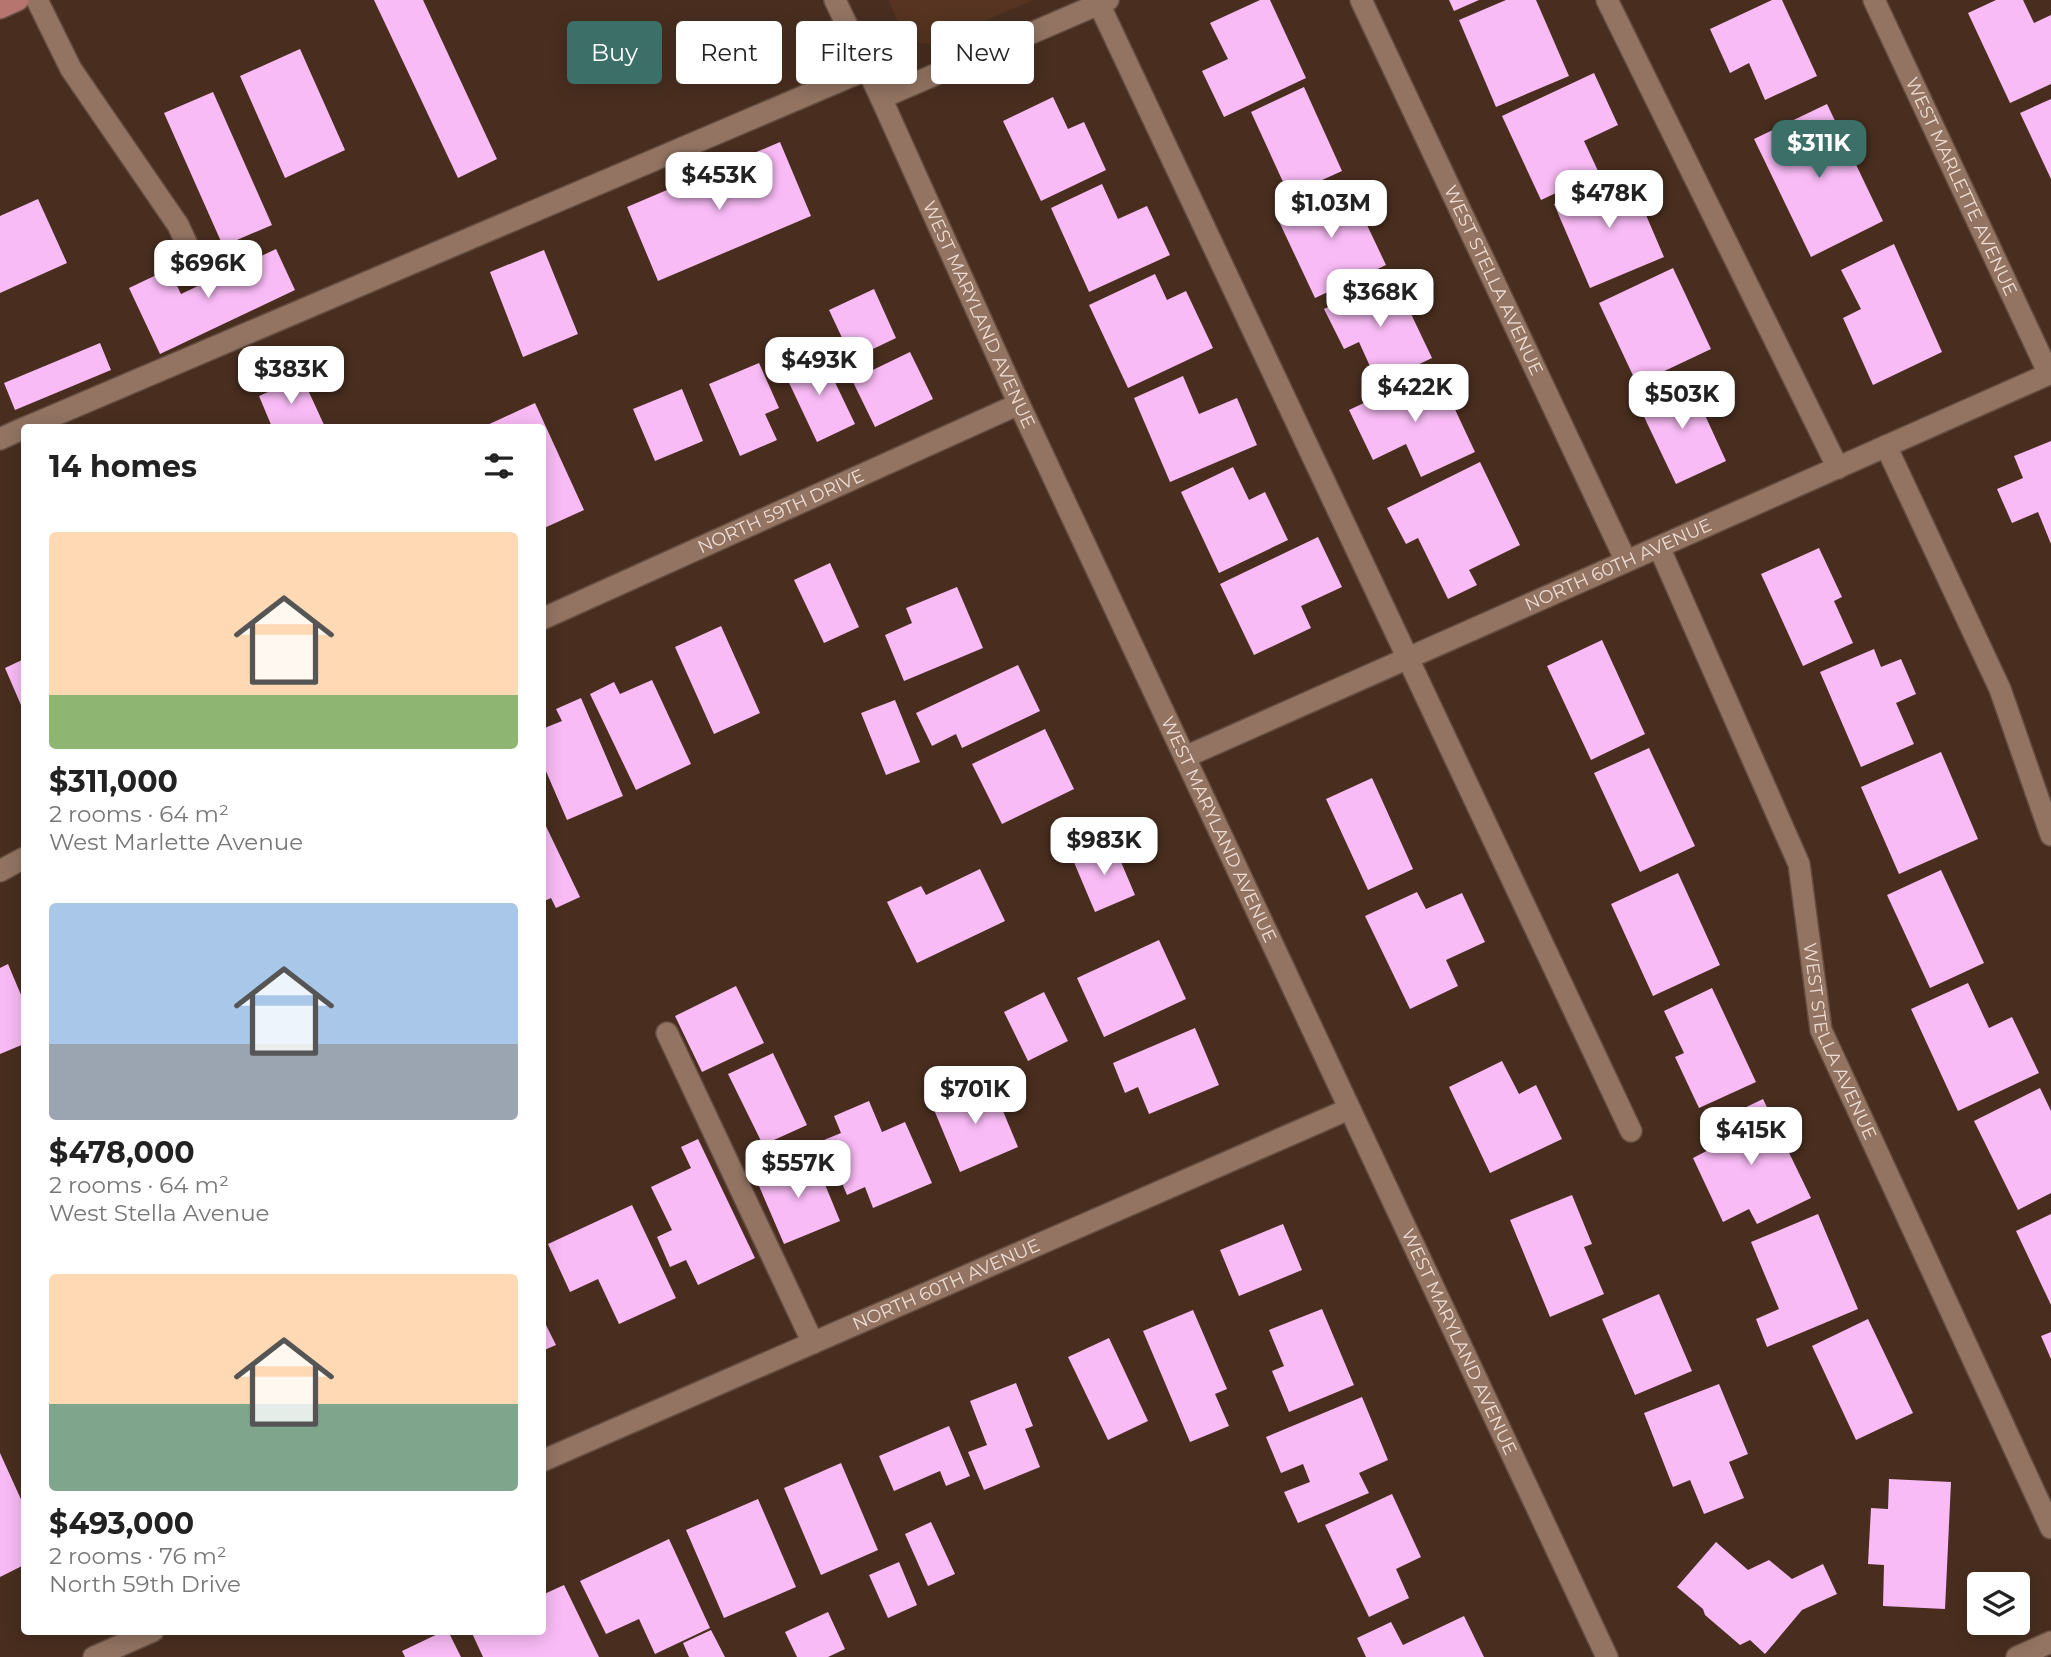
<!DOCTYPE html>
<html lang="en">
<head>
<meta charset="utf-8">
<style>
  body { margin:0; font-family:Montserrat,sans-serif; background:#f2f2f2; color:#222; height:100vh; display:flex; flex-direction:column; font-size:26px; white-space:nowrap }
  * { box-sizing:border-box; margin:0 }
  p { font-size:23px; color:#767676 }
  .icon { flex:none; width:38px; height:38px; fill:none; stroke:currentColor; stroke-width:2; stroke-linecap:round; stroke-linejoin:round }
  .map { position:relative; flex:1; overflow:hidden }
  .panel { position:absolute; left:21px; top:424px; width:525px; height:1211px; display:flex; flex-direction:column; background:#fff; border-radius:7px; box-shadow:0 4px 18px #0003 }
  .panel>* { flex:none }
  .top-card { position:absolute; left:567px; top:21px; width:665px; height:63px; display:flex; gap:14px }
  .fabs { position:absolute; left:1967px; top:1572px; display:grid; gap:14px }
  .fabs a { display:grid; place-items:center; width:63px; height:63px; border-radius:7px; background:#fff; box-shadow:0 4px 18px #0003; font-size:35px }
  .price { position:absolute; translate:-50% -60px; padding:0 16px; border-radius:14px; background:#fff; color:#222; font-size:23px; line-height:46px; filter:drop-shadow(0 2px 4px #0008) }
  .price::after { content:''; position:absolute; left:50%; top:42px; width:21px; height:16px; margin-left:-10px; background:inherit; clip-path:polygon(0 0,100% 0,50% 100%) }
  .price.active { background:#3b6f68; color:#fff }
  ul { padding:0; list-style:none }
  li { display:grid; align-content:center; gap:14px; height:371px; padding:0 28px }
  li span { display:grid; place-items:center; height:217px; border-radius:7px; color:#555 }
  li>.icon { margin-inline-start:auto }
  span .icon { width:126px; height:126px; fill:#fffc; stroke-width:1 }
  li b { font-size:30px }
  h2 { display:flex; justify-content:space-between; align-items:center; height:84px; padding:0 28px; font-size:30px }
  .tag { padding:0 24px; border-radius:7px; background:#fff; box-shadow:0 4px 18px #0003; font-size:24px; line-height:63px }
  .tag.active { background:#3b6f68; color:#fff }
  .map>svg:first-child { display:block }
</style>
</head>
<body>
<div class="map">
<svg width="2051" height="1657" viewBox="0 0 2051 1657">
  <rect width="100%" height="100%" fill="#492e1f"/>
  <!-- built -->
  <path fill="#563421" d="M888,0h145l-101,44 -12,-1 -16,-9z"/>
  <!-- building -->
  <path fill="#f9bbf6" d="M374,0h49l74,159 -39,19z
    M1260,0h10l36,78 -82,39 -22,-46 26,-12 -18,-36z
    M1449,0h30l-25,11z
    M1506,0h30l33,76 -73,31 -37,-87z
    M1772,0h10l35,76 -52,24 -16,-37 -19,10 -20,-44z
    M1996,0h27l11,23 17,-8v69l-41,19 -42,-90z
    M300,49l45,101 -60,28 -45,-102z
    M1594,73l24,52 -34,16 15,32 -58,27 -39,-84z
    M1304,87l38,84 -53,24 -38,-83z
    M213,92l59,133 -49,21 -59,-133z
    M1053,97l15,32 16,-7 22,48 -65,31 -38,-80z
    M2051,99v80l-31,-66z
    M1827,104l56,117 -72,36 -57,-118z
    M780,142l31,74 -153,65 -31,-74z
    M1628,173l36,84 -74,31 -36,-84z
    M1347,183l39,82 -71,33 -39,-83z
    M1102,184l16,35 29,-13 23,49 -81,37 -38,-84z
    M38,199l29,64 -67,30v-77z
    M1894,244l48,108 -69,33 -30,-67 18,-9 -20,-39z
    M276,249l19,41 -135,64 -31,-66 40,-19 12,25z
    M544,250l34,84 -55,23 -33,-85z
    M1673,268l38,81 -74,35 -38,-81z
    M1155,274l12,26 19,-9 27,57 -85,40 -39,-83z
    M1393,276l39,82 -54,26 -19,-42 -15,7 -20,-40z
    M874,289l22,49 -44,21 -23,-49z
    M100,343l11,27 -96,40 -11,-27z
    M910,352l23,47 -58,28 -23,-47z
    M821,353l34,71 -38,18 -34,-72z
    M759,363l20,45 -14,6 12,26 -37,16 -31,-72z
    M1436,369l39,83 -54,25 -15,-33 -33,16 -24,-50z
    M1183,376l16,38 38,-16 20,47 -87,37 -36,-84z
    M302,377l23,50h-53l-13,-31z
    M1688,378l38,83 -50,23 -39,-82z
    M682,389l21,52 -48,20 -22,-52z
    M535,403l49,107 -42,19v-102h-59z
    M2051,441v103l-13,-32 -26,11 -15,-34 26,-11 -9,-22z
    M1480,462l40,83 -51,25 8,15 -29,14 -30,-61 -12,6 -19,-36z
    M1233,467l16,33 16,-8 23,48 -69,33 -38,-81z
    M1318,537l24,50 -41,19 10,22 -57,27 -34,-71z
    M1819,548l23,49 -8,4 19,42 -50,23 -42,-92z
    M830,563l29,64 -35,16 -30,-63z
    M957,587l26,61 -79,33 -19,-46 27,-12 -6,-15z
    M721,626l39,87 -46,21 -39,-87z
    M1602,640l43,94 -54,26 -44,-94z
    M1874,649l7,18 20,-8 15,35 -20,9 18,41 -53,23 -41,-95z
    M24,659v53l-19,-44z
    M1018,665l22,46 -78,37 -6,-14 -24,12 -16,-33z
    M652,680l39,84 -55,26 -46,-96 24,-12 6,12z
    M581,698l42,98 -56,24 -25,-58v-33l20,-8 -6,-12z
    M895,700l25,62 -34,13 -25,-62z
    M1045,729l29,60 -72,35 -30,-60z
    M1649,748l46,98 -55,26 -46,-99z
    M1941,752l37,87 -79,35 -38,-87z
    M1372,778l41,91 -45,21 -42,-91z
    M542,818l38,79 -24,11 -5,-10 -9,4z
    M1113,843l22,52 -40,17 -22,-52z
    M980,869l25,52 -88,42 -30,-61 34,-16 5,9z
    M1941,870l43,93 -54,25 -43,-93z
    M1678,873l42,92 -67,31 -42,-92z
    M1417,892l9,17 36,-16 23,49 -39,18 12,26 -48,23 -45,-93z
    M1159,940l27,59 -82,38 -27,-59z
    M8,964l16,38v42l-24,10v-86z
    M1968,983l21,45 23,-11 27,56 -81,38 -47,-102z
    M736,986l28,57 -62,29 -27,-56z
    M1712,988l44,94 -57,26 -24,-51 9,-4 -20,-42z
    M1044,992l24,49 -40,20 -24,-49z
    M1195,1028l24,57 -70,29 -11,-27 -13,6 -12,-30z
    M773,1053l34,72 -44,20 -35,-71z
    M1502,1061l17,33 17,-9 26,54 -72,34 -41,-86z
    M990,1080l28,67 -58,25 -28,-67z
    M2040,1088l11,23v82l-33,17 -44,-89z
    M1763,1099l48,99 -54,26 -8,-15 -26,13 -30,-64 27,-14 -9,-20z
    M869,1101l13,31 23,-10 27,61 -59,25 -8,-21 -18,8 -23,-55 17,-7 -7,-17z
    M698,1139l57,119 -57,27 -12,-25 -16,7 -13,-30 15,-7 -21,-43 40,-19 -10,-21z
    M813,1155l27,66 -56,23 -28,-65z
    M1572,1195l20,49 -8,3 20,47 -54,23 -40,-97z
    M632,1205l44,93 -57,26 -21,-45 -28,13 -22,-48z
    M1818,1214l40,95 -91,38 -11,-28 23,-10 -28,-67z
    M2051,1214v91l-35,-74z
    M1283,1224l19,46 -63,26 -19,-46z
    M1659,1294l33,77 -57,24 -33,-76z
    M1322,1309l32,76 -65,27 -17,-41 12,-5 -15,-36z
    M1193,1310l34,79 -12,5 14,32 -39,16 -47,-111z
    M542,1317l14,28 -14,6z
    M1868,1319l45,94 -57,27 -44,-94z
    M2051,1332v27l-10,-23z
    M1109,1338l39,83 -40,19 -40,-83z
    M1016,1383l17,43 -8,3 15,38 -56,23 -16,-38 19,-7 -17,-44z
    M1719,1384l29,70 -19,8 15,36 -40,16 -14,-34 -17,7 -29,-74z
    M1362,1397l26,63 -29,13 10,20 -71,30 -14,-31 26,-10 -7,-18 -22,9 -15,-36z
    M949,1426l21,50 -24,10 -6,-15 -46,20 -15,-35z
    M0,1453l24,53v59l-24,12z
    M841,1463l37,87 -57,25 -37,-87z
    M1889,1479l62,3 -6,127 -62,-3 1,-41 -16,-1 3,-56 17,1z
    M1392,1494l29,63 -25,12 13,29 -40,19 -44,-92z
    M758,1499l38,88 -72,31 -38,-88z
    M931,1522l24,52 -27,12 -23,-52z
    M669,1539l41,89 -55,26 -16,-35 -33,15 -26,-53z
    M1716,1542l32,28 21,-10 23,19 31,-15 14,30 -35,16 -37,44 -15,-14 -10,5 -35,-30 -2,-6 -26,-22z
    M899,1562l18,43 -29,13 -19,-43z
    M564,1585l35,72h-116l-12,-26h71v-36z
    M828,1612l17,37 -17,8h-31l-12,-25z
    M1464,1616l20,41h-118l-9,-19 34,-16 12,23z
    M711,1630l14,27h-36l-6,-14z
    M444,1631h4l13,26h-56l-3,-6z"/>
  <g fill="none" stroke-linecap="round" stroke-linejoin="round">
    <!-- minor casing -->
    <g stroke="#644d40" stroke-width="24">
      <g id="minor">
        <path d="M37,0l34,69 107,156 21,45"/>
        <path id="s1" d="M835,0l46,98 138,306 588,1253"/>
        <path id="s2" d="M1361,0l265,561"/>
        <path d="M1607,0l231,468"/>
        <path id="s3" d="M1874,0l175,374"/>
        <path d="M1099,4l532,1127"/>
        <path d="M881,98l227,-98"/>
        <path d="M27,427l841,-358"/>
        <path d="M0,439l24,-11"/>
        <path d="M1886,446l114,243 51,146"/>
        <path id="s4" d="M1659,547l140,317 22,166 230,498"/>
        <path id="s5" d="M542,619l477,-215"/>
        <path id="s6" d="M1185,757l866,-384"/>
        <path d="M0,871l24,-13"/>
        <path d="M667,1033l146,310"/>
        <path id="s7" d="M542,1461l807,-352"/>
        <path d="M94,1657l59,-26"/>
        <path d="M2017,1657l34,-15"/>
      </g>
    </g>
    <!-- major casing -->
    <g stroke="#644d40" stroke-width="24">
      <path id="major" d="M0,8l18,-8"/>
    </g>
    <!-- minor -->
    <use href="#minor" stroke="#937463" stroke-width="21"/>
    <!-- major -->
    <use href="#major" stroke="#b7756f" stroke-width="21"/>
  </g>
  <g text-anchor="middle" stroke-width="7" stroke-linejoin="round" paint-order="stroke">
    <!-- street labels -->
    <g font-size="18" fill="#eedcd3" stroke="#492e1f">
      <text dy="6" stroke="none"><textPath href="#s3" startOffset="206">WEST MARLETTE AVENUE</textPath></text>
      <text dy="6" stroke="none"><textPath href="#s2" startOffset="310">WEST STELLA AVENUE</textPath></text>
      <text dy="6" stroke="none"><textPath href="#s1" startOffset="346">WEST MARYLAND AVENUE</textPath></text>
      <text dy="6" stroke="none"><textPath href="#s5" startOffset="262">NORTH 59TH DRIVE</textPath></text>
      <text dy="6" stroke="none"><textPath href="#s6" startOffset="474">NORTH 60TH AVENUE</textPath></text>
      <text dy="6" stroke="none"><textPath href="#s1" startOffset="914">WEST MARYLAND AVENUE</textPath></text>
      <text dy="6" stroke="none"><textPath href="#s4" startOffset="530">WEST STELLA AVENUE</textPath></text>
      <text dy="6" stroke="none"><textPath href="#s7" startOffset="441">NORTH 60TH AVENUE</textPath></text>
      <text dy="6" stroke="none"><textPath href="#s1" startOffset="1480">WEST MARYLAND AVENUE</textPath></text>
    </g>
  </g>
</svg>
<div class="fabs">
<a><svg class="icon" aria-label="layers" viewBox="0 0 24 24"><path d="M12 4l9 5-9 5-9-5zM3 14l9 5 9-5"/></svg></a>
</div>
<b class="price active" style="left:1819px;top:180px">$311K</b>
<b class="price" style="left:719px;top:212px">$453K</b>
<b class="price" style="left:1609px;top:230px">$478K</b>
<b class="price" style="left:1331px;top:240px">$1.03M</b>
<b class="price" style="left:208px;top:300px">$696K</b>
<b class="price" style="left:1380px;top:329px">$368K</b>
<b class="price" style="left:819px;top:397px">$493K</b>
<b class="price" style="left:291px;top:406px">$383K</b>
<b class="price" style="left:1415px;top:424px">$422K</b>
<b class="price" style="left:1682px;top:431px">$503K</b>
<b class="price" style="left:1104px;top:877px">$983K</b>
<b class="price" style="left:975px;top:1126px">$701K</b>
<b class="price" style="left:1751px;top:1167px">$415K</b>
<b class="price" style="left:798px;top:1200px">$557K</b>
<div class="top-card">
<a class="tag active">Buy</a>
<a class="tag">Rent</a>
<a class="tag">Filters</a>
<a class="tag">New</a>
</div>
<section class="panel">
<h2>14 homes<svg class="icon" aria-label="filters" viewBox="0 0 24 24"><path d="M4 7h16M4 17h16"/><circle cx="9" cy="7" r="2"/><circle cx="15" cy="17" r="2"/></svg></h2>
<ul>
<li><span style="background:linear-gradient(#ffd9b3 75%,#8fb573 0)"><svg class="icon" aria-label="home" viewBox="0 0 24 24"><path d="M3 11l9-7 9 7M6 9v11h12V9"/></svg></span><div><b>$311,000</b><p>2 rooms · 64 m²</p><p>West Marlette Avenue</p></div></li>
<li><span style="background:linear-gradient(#a9c7e8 65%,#9aa5b1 0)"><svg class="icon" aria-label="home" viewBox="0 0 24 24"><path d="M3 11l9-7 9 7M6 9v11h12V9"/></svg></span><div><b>$478,000</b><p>2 rooms · 64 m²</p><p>West Stella Avenue</p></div></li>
<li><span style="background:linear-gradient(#ffd9b3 60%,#7fa58c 0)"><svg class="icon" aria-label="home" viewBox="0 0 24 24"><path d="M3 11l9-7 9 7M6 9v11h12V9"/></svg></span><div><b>$493,000</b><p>2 rooms · 76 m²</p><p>North 59th Drive</p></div></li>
</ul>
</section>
</div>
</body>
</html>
